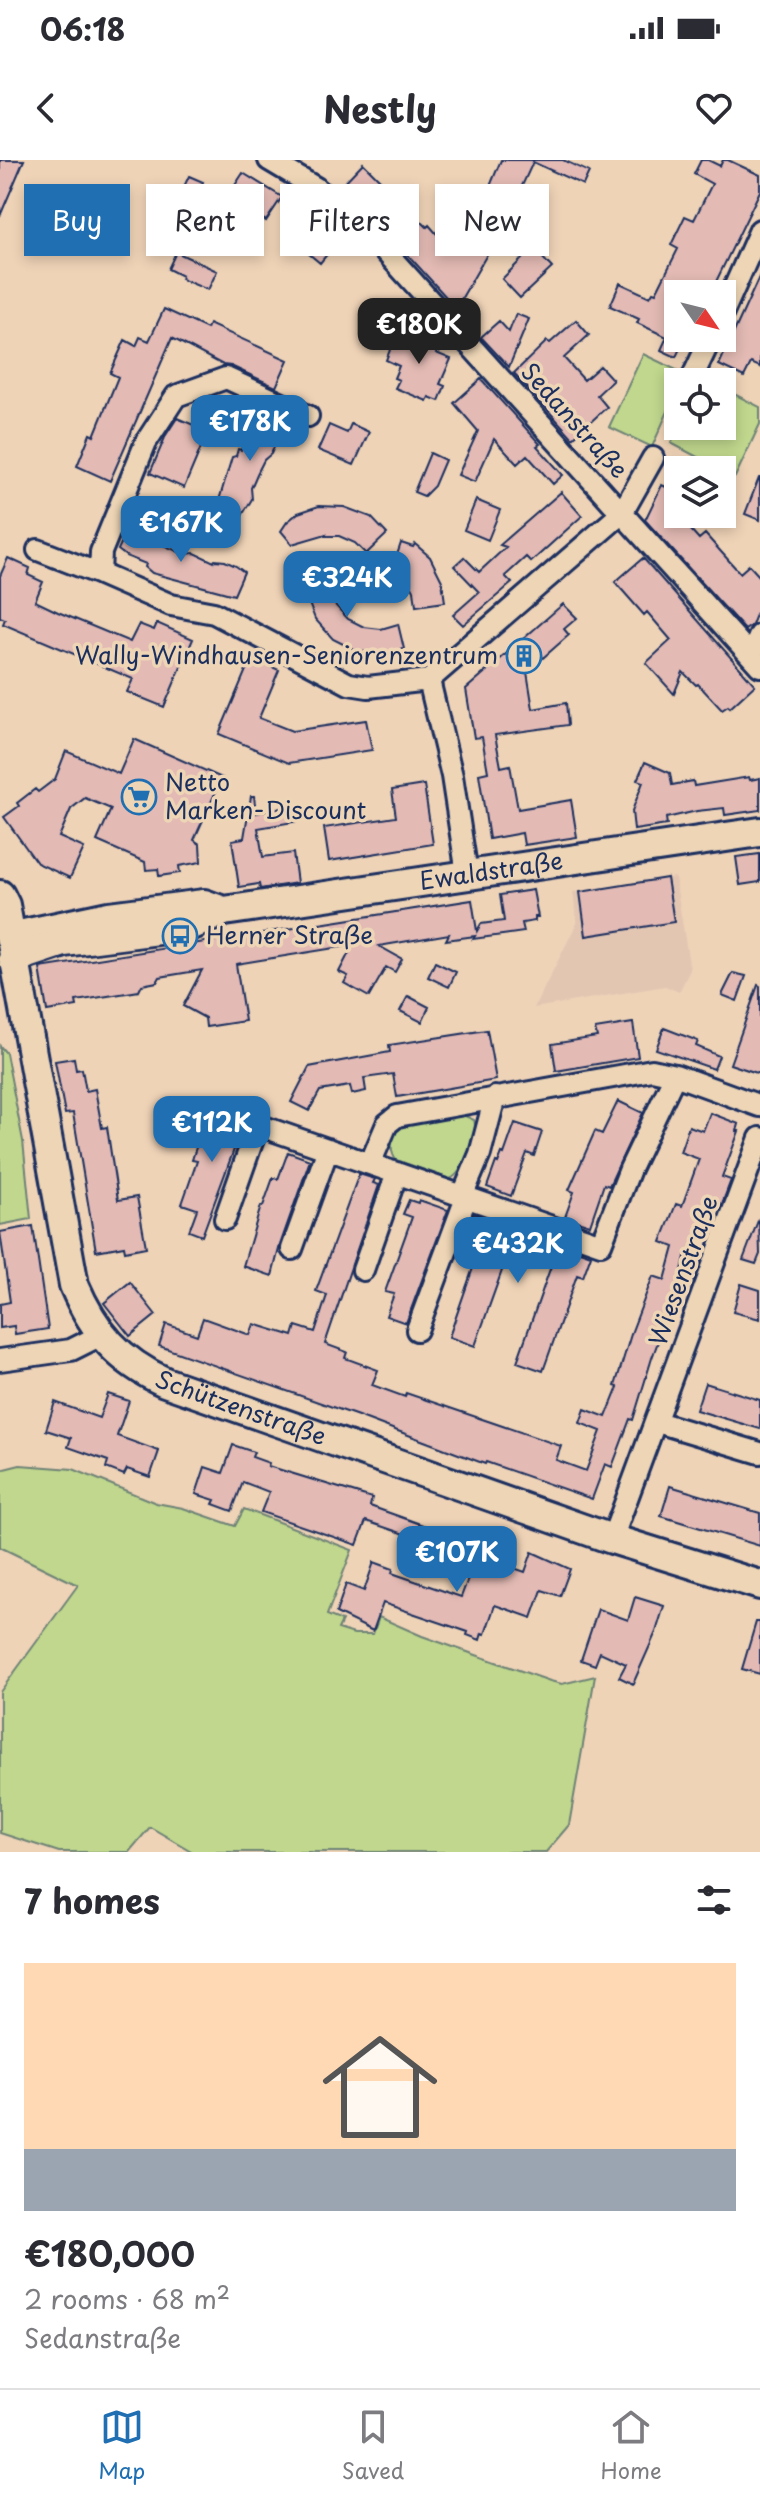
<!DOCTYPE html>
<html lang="en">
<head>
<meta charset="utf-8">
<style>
  body { margin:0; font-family:"Playpen Sans",sans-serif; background:#f2f2f3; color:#2b2b33; height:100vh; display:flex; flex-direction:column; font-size:30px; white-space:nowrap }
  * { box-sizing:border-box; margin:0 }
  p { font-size:26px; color:#7c7c81 }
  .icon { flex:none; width:44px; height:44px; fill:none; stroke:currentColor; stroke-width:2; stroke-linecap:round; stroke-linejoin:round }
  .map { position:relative; height:1692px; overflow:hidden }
  .panel { display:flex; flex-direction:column; background:#fff; flex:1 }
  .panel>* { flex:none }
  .guide { position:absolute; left:24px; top:24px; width:712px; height:72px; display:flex; gap:16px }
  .needle { width:52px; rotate:125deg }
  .controls { position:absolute; left:664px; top:120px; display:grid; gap:16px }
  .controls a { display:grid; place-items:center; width:72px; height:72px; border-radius:0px; background:#fff; box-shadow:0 4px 12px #0003; font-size:40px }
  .price { position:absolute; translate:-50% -68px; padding:0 18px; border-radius:16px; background:#1f6fb2; color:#fff; font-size:26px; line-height:52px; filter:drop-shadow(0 2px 4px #0008) }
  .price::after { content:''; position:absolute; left:50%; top:48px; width:24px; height:18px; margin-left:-12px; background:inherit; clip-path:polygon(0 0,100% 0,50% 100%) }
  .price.current { background:#222; color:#fff }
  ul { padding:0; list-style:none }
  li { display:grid; align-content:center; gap:16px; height:424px; padding:0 24px }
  li span { display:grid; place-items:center; height:248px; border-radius:0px; color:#555 }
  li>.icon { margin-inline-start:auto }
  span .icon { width:144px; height:144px; fill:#fffc; stroke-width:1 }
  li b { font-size:34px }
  h2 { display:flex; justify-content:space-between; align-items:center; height:96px; padding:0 24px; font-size:34px }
  .tag { padding:0 28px; border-radius:0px; background:#fff; box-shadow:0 4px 12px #0003; font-size:28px; line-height:72px }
  .tag.current { background:#1f6fb2; color:#fff }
  .status { display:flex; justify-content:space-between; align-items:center; height:56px; padding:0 40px; background:#fff; direction:ltr }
  .status svg { height:22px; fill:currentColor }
  header { display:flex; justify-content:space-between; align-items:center; height:104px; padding:0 24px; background:#fff; font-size:36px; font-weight:700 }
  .menu { display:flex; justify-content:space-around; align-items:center; height:112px; border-top:2px solid #e1e1e2; background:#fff; font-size:22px; color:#7c7c81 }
  .menu a { display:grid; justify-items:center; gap:4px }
  .menu .current { color:#1f6fb2 }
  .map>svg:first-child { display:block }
</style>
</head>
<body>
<div class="status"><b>06:18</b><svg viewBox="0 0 49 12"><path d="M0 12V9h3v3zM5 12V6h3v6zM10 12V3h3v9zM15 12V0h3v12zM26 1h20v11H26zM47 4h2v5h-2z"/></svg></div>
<header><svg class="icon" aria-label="back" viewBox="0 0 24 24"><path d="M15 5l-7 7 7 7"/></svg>Nestly<svg class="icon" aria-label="heart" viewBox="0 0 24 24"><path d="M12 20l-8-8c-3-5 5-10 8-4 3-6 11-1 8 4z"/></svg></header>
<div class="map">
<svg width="760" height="1692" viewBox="0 0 760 1692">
  <rect width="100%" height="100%" fill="#efd3b7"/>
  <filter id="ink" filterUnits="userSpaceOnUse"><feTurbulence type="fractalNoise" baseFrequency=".0125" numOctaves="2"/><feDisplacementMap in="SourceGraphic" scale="16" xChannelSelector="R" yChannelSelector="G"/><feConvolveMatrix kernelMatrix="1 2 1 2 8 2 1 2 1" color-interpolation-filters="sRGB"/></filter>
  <g filter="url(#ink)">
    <!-- built -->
    <path fill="#e3c6b2" d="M675,717l15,93 -11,22 -14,-6 -131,22 43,-85 -4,-31z"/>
    <!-- green -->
    <path fill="#c0d78d" stroke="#6e8376" stroke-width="2" d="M643,194l42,20 -4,8h-3v7l-26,58 -43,-20z
      M722,228l38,19v17l-25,53 -64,-34 8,-17h43z
      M0,886l6,7 17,88 8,78 -31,6z
      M463,955l11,5c5,13 -11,54 -24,59l-54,-19c-8,-11 -4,-27 7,-35z
      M20,1305l53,4 83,34 27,5 52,18 9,-17 108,41 -25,65 15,6 -4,8 16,5h19l6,-17 43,19 128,45 12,3 33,-8 -26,149 -23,27h-353l-43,-25 -21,25h-70l-59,-19v-141l78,-107 -78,-38v-77z"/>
    <!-- building -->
    <path fill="#e3bab4" stroke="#1b2f5e" stroke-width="2" d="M0,0h24l-24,56z
      M501,0h62l26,12 -6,13 -50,-23 -31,67 29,16 21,23 -32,30 -18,-19 20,-20 -29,-15 -37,64 -57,-63 -59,-58 23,-24 64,64 2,-2 20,23 10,-24 13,5z
      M701,0h7l12,6 3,-6h5l32,15v16l-50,103h-32v44h7l-9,19 -15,-7 6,-13 -30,-14 2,-4 -29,-13 10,-23 30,14 3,-5 3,1 22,-44 -7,-4 14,-29 9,4 18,-36 -18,-10z
      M243,13l39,24 -16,24 -38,-25z
      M189,16l14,6 -17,36 -14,-6z
      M303,53l35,28 -18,22 -35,-29z
      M176,92l41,19 -9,19 -27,-11 1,-3 -14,-7z
      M760,115v92l-9,-4 -7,14 -25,-12z
      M164,149l43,20 2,-5 79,36 -12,27 -45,-21 -8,-1 -51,-27 -62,143 -33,-15 13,-32 4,2 24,-59 -8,-4 15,-33 11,6 4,-9 9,4z
      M516,154l13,5 -20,48 -28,-30 18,-16 10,11z
      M576,160l13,15 -25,23 20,22 16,-14 13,14 -16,15 10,12 -34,31 -59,-65 33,-32 3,2z
      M411,169l21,9 -2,4 9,4 -3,7 15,6 -11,25 5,2 -6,15 -10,-4 -2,4 -32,-13 4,-8 -5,-2 5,-12 -13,-6 10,-25 11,5z
      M481,219l59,65 -3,2 26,29 -10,9 -26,-29 -10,9 -23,-25 -19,43 -17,-7 20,-44 -24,-28z
      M261,249l23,10 -1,8 -12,27 -7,6 -7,14 -6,14 1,11 -11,18 -23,-9 2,-11 12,-40 4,-1 2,-7 3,1 14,-34 4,-1z
      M177,258l31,13 -24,57 -34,-15 16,-38z
      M351,264l18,8 -15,33 -36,-15 11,-25 18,8z
      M430,293l15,7 -11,26 -10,10 -10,-4z
      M759,318h1v42l-15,-6z
      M667,324l11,6v24h3l1,6 17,19 6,-5 35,39 9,-8 11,12v27l-8,21 -7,5 -100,-110 17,-35 4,2z
      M561,332l21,24 -51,46 -5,-5 -21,19 7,7 -49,42 -10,-10 26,-23 -25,-26 10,-9 15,15 27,-25 -6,-2z
      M476,340l24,10 -12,30 -24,-10z
      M319,346l25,1 27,10 16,17 -21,20 -11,-11 -16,-7h-14l1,-2 -34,10 -11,-13 6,-9 11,-9z
      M128,368l21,6 8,6 -1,2 28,12 11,-1 19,9 1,-2 10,1 11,5 8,6 -10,23 -82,-22 -7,-6 1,-3 -20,-8 -8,-6z
      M401,383l12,4 2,-3 15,13 12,24 3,21 -29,4 -2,-16 -8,-15 -12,-11z
      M8,398l22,10 -2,7 15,7 -8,19 23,11 72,30 9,-18 15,6 3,-7 36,16 -29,68 -37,-15 6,-13 -130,-55 2,-5 -5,-2v-41z
      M643,398l112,127 -25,23 -2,-2 -6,4 -24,-26 -2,1 -13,-13 -9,22 -28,-31 25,-23 -24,-28 -3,3 -29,-33z
      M313,405l18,7 -1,17 6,17 12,13 16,8 17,2 17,-5 6,25 -20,5 -27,-3 -24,-12 -18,-20 -10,-26 1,-18h3z
      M563,444l14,14 -13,11 5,6 -42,37 6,37 33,-6 2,22 -73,10 6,32 9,-2 8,44 53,-9 6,37 -53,8 -2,-12 -33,6 -10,-65 9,-2 -6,-35 -8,1 -8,-49z
      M251,498l28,12 -20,48 33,13 74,-11 6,30 -83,13 -70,-29z
      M134,579l88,39 -28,62 6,4 1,18 -22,4 1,7 -21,3 -1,-7 -12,1 -1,-8 -48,-21 14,-32 -26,-11 -14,11 -12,28 25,11 -14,30 -33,-15 -33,-46 15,-11 -2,-3 18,-14 3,3 17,-13 11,-28 53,23z
      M645,602l25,11 2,12 21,-4 1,5 55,-9 1,3 10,-2v32l-35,5 -1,-7 -27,3 -31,7 1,7 -33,5 -2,-19 11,-29 -6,-2z
      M424,625l9,59 -104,17 -5,-33 72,-11 -4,-27z
      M251,636h3l2,17 40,-8 3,16 -41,7 5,29 30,-4 4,30 -37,6 -1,-5 -20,3 -7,-47 12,-2z
      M760,694v28l-20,3 -4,-28z
      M667,718l7,44 -88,14 -6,-44z
      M533,730l5,27h-3v4l-13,2 2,9 -51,7 2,-3 -29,4 3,-6 -70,12 23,13 -7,13 -9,-5 -17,30 -25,-14 4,-7 -9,-4 14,-27 -117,19 9,57 -39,6 -1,-9 -22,-12 19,-36 -42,7 -3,5 -15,3 -3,6 -63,10 1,5 -30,5 -7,-43 432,-68 5,31 4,-7 23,-3 -4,-26z
      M435,802l21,10 -7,15 -21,-10z
      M733,813l13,3 -9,25 -15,-6z
      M758,825l2,1v88l-30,-10z
      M408,836l21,11 -7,15 -22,-11z
      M633,863l5,34 -82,14 -4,-27 45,-7 -2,-8z
      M664,868l34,13 -2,5 23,10 -5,13 -58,-20z
      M487,870l9,50 -99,17 -4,-23 -29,4 2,13 -14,3 -2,-8 -30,5 -11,20 -18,-9 18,-35 81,-15 -1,-7z
      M74,898l2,12 6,-1 4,22 9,-2 7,39 5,-1 11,73 19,-3 9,50 -21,4 -1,-5 -28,5 -23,-138 -8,1 -10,-53z
      M618,941l25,12 -34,73 -5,-2 -14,41 -25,-8 9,-25 -5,-2 26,-59 7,3z
      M217,944l30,10 -45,122 -13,-5 8,-22 -15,-5 15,-43 -5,-1 8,-25 5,2z
      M710,953l29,11 -2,7h2l-17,46 9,3 -11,29 -10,-4 -19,49 -5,-2 -7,33 -27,73 -19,62 -3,-1 -18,48 -7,-3 -13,35 -106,-37 -1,2 -127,-48 -199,-70 7,-22 31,11 6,-17 47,17 4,-11 39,12 3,-10 19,6 12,-37 -11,-4 43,-117 16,5 -2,4 6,2 -54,159 22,8 -2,6 33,12 -6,15 33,12 1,-4 155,53 -5,14 30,11 15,-40 -21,-8 5,-14 21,8 12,-30 -3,-1 17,-55 21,-55 12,4 9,-33 -13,-5 15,-38 6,2 17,-47 -19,-7 9,-26 14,5z
      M515,963l27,9 -8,24 -7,-3 -16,43 -24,-9 9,-25 2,1 4,-10 2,1z
      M288,992l22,8 -30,85 -8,31 -29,-10 18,-60h2l10,-28 5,1z
      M409,1040l9,3 1,-3 29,10 -42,113 -20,-7 8,-22 -9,-2 27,-75 -9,-3z
      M474,1054l117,41 -8,22 -6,-2 -34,96 -26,-9 34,-96 -26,-10 -16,-5 -34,95 -26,-9 33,-95 -16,-6z
      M759,1058l1,36 -4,10 -13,-4z
      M33,1066l15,103 -33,5 -1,-8 -14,2v-24l10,-2 -10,-70z
      M130,1122l26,33 -26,21 -26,-33z
      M741,1124l19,6v29l-27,-7z
      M705,1223l55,17v29l-64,-19z
      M108,1234l21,7 -12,35 42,15 -9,26 -23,-8 -3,6 -18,-7 2,-7 -40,-14 3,-9 -25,-8 9,-28 44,16z
      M233,1285l21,7 -2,5 17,6 -1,3 104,32 -2,8 101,36 -5,13 -100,-34 -9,24 -96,-33 8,-20 -26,-10 -11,29 -19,-7 2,-4 -19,-6 9,-27 18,6z
      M670,1326l90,27v33l-99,-30z
      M532,1392l38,17 -10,27 -18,-6 -10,28 -37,-13 -10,29 -3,-1 -2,7 -13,-5 1,-3 -85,-29 -10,28 -37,-18 10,-29 18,7 10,-29 19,7 -1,4 69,24 16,-42 48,17z
      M635,1437l29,9 -8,26 -23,52 -14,-7 7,-13 -26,-12 -5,13 -14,-5 17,-51 30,11z
      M756,1462h4v52l-18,-5z"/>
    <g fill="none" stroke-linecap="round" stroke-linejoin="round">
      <!-- minor casing -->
      <g stroke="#1b2f5e" stroke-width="26">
        <path id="minor" d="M269,0l47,28 69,63 375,415
          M722,155l38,-85
          M693,216l18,-38
          M308,256l-82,-38 -50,18 -30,46 -45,110 -1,22 71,31 43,8 135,71 19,3 61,-7
          M38,390l62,24
          M751,496l9,-21
          M467,714l-15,-98 -23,-96 193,-167 31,-55
          M675,915l-45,94 -29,75 -231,-80 17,-40 10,-8 255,-46 23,5 85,31
          M462,1037l18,-43 15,-57
          M225,1059l33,-94 112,39
          M292,1089l36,-100
          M363,1110l34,-97
          M417,1170l49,-132
          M0,1200l71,-10 32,-16
          M657,1262l103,31
          M612,1379l148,-401"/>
      </g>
      <!-- secondary casing -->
      <g stroke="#1b2f5e" stroke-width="34">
        <g id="secondary">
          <path id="s1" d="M0,735l5,10 69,380c20,47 45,76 91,97l447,157 148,46"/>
          <path d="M10,777l99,-21 95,-12 19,7"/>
          <path id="s2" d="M13,799l51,-17 126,-16 34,-15 536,-79"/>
        </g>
      </g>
      <!-- minor -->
      <use href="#minor" stroke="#edd5b5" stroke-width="20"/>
      <!-- secondary -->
      <use href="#secondary" stroke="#edd5b5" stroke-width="28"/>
    </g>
  </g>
  <!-- icons -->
  <defs>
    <g id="building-ring" transform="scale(1.8)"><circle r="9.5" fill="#edd5b5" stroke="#1f6fb2" stroke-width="1.5"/><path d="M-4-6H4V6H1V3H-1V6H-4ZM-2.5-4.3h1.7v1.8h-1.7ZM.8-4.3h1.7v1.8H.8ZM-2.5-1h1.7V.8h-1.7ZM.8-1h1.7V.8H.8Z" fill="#1f6fb2"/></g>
    <g id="supermarket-ring" transform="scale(1.8)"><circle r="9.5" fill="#edd5b5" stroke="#1f6fb2" stroke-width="1.5"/><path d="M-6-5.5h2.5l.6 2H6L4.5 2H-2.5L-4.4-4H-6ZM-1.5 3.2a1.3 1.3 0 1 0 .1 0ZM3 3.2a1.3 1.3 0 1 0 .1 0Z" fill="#1f6fb2"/></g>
    <g id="bus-ring" transform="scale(1.8)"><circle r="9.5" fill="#edd5b5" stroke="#1f6fb2" stroke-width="1.5"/><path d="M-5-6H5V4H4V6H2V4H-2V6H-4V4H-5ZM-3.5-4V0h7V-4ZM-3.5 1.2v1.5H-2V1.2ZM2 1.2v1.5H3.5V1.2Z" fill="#1f6fb2"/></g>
  </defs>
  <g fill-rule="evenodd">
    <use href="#building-ring" x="524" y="496"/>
    <use href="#supermarket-ring" x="139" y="637"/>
    <use href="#bus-ring" x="180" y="776"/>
  </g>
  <g text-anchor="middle" stroke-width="7" stroke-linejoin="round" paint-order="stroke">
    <!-- street labels -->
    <g font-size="24" fill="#1b2f5e" stroke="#edd5b5">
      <text transform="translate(574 261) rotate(48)" y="8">Sedanstraße</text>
      <text dy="8" stroke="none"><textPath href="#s2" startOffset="488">Ewaldstraße</textPath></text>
      <text transform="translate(684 1111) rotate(-70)" y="8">Wiesenstraße</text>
      <text dy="8" stroke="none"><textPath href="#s1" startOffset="614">Schützenstraße</textPath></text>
    </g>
    <!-- poi labels -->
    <g font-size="24" fill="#1b2f5e" stroke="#edd5b5" text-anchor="start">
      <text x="498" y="504" text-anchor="end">Wally-Windhausen-Seniorenzentrum</text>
      <text x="165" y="631">Netto<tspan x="165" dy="28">Marken-Discount</tspan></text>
      <text x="206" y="784">Herner Straße</text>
    </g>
  </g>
</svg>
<div class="controls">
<a><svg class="needle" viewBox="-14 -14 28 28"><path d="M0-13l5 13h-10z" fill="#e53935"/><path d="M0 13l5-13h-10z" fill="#7c7c81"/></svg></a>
<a><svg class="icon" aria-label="locate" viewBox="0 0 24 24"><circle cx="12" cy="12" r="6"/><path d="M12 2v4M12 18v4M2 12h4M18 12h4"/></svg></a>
<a><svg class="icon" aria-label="layers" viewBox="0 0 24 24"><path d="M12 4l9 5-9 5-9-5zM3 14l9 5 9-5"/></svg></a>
</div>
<b class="price current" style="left:419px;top:206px">€180K</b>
<b class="price" style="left:250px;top:303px">€178K</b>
<b class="price" style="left:181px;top:404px">€167K</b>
<b class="price" style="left:347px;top:459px">€324K</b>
<b class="price" style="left:212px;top:1004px">€112K</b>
<b class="price" style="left:518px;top:1125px">€432K</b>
<b class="price" style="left:457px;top:1434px">€107K</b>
<div class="guide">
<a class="tag current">Buy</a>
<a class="tag">Rent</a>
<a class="tag">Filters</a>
<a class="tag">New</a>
</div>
</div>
<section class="panel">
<h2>7 homes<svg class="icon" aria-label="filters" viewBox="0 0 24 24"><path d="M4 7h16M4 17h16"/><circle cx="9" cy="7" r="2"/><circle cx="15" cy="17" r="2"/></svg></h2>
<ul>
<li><span style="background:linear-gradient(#ffd9b3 75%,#9aa5b1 0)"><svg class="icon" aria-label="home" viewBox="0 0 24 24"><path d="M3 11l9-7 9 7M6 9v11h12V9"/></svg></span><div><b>€180,000</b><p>2 rooms · 68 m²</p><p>Sedanstraße</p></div></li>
</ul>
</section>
<nav class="menu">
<a class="current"><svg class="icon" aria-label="map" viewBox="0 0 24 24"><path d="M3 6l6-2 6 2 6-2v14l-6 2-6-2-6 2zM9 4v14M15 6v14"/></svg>Map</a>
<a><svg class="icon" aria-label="saved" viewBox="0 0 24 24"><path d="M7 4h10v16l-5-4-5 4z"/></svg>Saved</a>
<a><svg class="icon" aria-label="home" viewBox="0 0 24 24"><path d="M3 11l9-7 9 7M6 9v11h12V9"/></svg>Home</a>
</nav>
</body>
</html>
